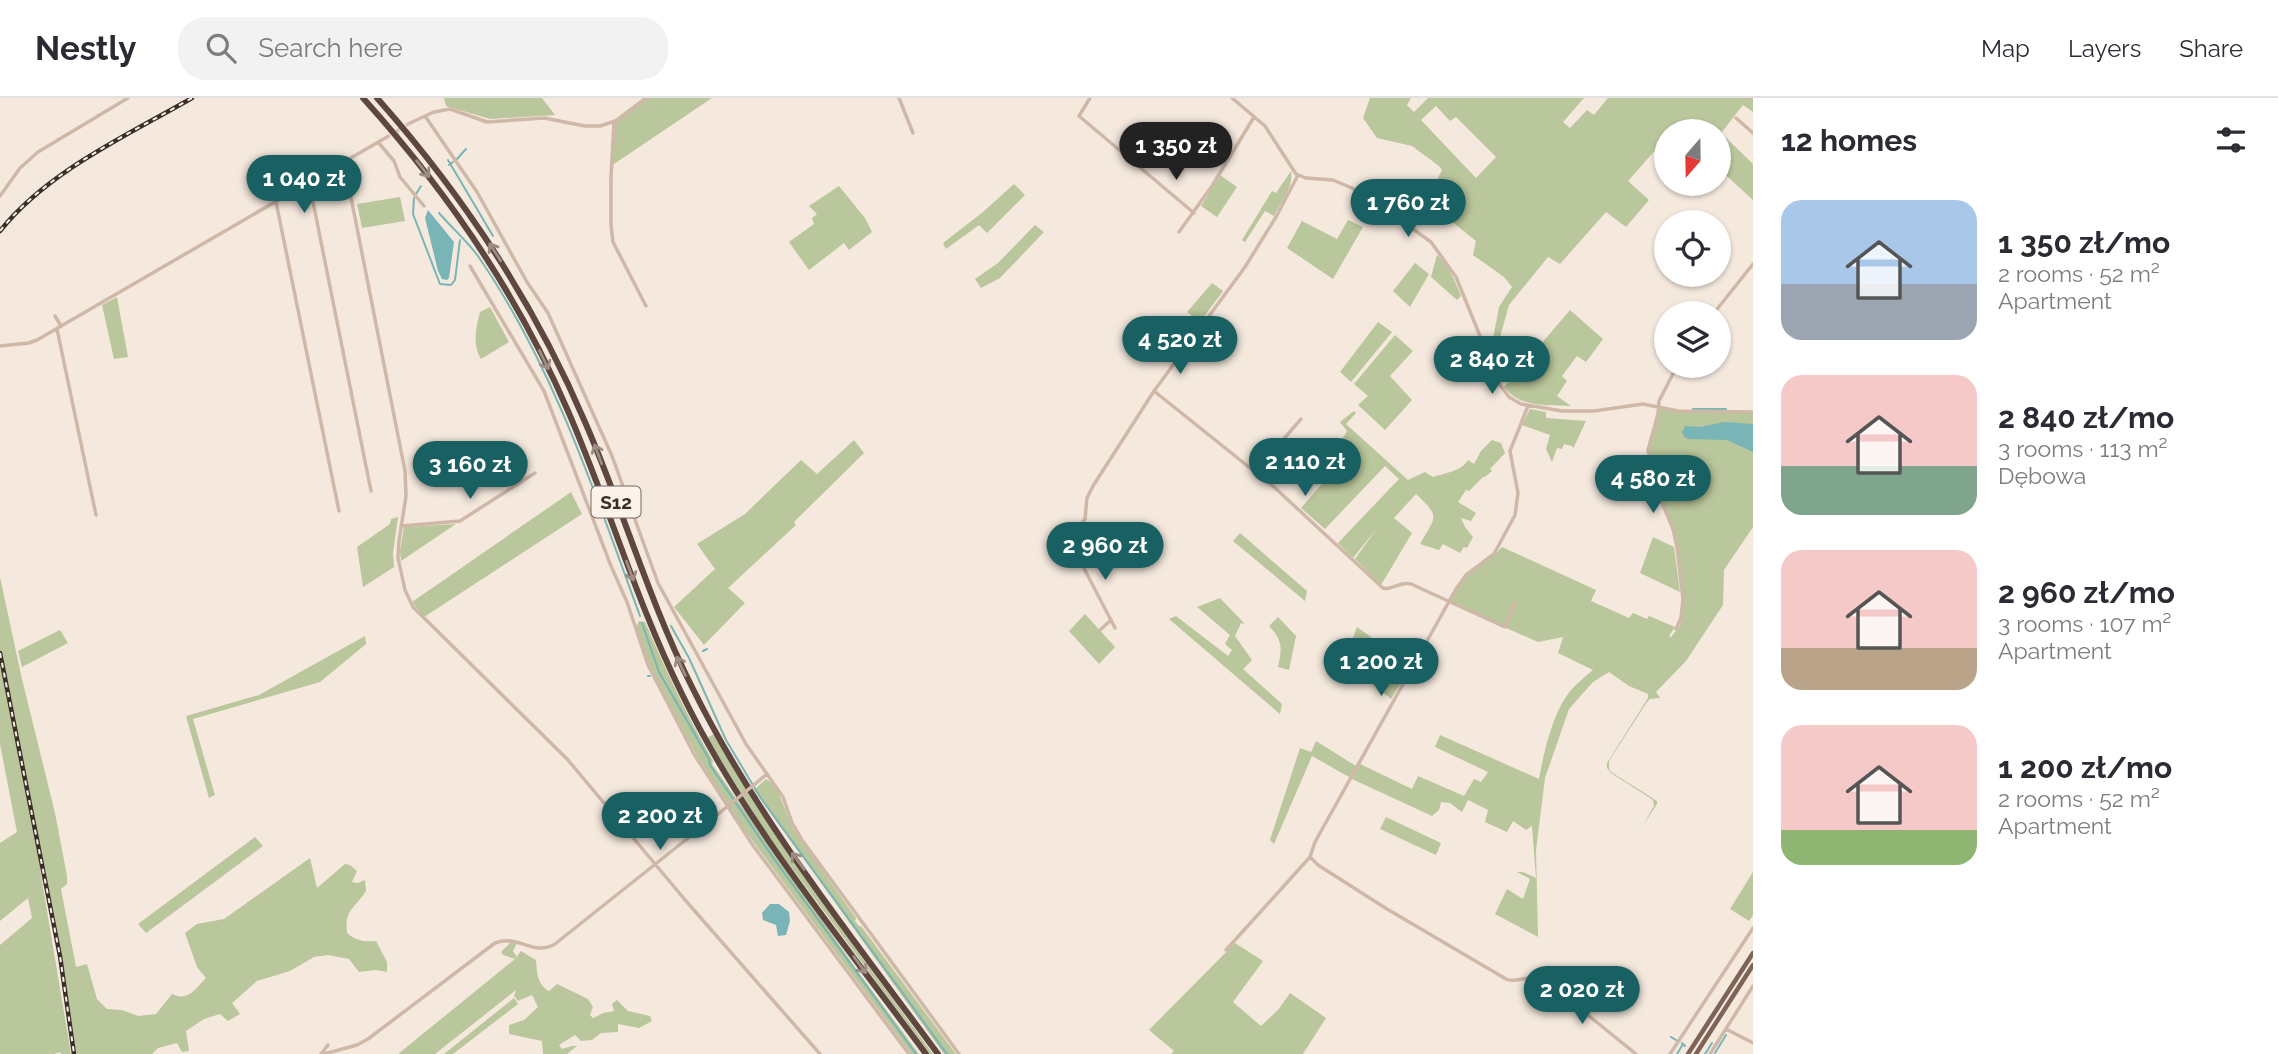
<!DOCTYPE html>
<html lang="en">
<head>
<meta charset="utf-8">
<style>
  body { margin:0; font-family:Raleway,sans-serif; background:#f2f2f3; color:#2b2b33; height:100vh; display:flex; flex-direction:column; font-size:26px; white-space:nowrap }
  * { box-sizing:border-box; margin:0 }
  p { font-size:23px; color:#7c7c81 }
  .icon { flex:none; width:38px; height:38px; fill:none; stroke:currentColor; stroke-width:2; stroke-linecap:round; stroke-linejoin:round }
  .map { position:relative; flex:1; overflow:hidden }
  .drawer { display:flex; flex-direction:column; background:#fff; width:525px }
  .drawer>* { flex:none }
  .needle { width:46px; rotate:200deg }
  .buttons { position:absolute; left:1654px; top:21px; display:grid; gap:14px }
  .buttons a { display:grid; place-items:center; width:77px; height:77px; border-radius:50%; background:#fff; box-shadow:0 2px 5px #0004; font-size:35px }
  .price { position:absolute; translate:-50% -60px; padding:0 16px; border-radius:24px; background:#196062; color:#fff; font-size:23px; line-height:46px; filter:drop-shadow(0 2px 4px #0008) }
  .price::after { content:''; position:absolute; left:50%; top:42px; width:21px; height:16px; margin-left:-10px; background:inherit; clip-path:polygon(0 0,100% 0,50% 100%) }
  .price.selected { background:#222; color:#fff }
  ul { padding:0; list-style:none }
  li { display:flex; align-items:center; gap:21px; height:175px; padding:0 28px }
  li span { display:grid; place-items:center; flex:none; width:196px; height:140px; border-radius:21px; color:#555 }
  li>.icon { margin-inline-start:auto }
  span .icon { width:84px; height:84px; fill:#fffc; stroke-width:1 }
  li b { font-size:30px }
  h2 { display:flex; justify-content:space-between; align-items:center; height:84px; padding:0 28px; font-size:30px }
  header { display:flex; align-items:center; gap:42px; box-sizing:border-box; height:98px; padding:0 35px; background:#fff; border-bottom:2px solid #e1e1e2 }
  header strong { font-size:33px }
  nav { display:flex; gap:38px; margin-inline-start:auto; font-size:24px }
  .search { width:490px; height:63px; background:#f2f2f3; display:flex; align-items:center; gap:18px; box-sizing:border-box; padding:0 24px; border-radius:28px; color:#7c7c81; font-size:26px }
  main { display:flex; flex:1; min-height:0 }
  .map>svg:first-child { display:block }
</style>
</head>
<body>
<header>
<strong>Nestly</strong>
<div class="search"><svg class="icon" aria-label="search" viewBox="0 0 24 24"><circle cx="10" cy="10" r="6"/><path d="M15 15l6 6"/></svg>Search here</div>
<nav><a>Map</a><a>Layers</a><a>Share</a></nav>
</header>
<main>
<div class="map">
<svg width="1753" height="956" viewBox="0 0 1753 956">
  <rect width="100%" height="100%" fill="#f5e9de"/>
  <!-- green -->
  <path fill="#bac69b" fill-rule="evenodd" d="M444,0h98l13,17 -65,4 -44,-13z
    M643,0h69l-101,68 3,-46z
    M1370,0h41l-4,7 7,7 14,-14h156l-21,24 7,6 17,-18 7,5 14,-17h145v14l-10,-7 -22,28 32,31v36l-34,-31 -1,-38h-52v22l-8,-6 -30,34 21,19 -23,27 -20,-15 -46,52 -12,-7 -39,48 -11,39 -7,5 8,-42 13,-20 -8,-10 -31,-22 3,-14 -35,-28 5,-10 -15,-11 11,-22 -3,-4 -27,-20 -35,-8 -14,-20zM1436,8l14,15 6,-4 40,40 -20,21 -55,-58z
    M1291,73c3,16 -10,31 -17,45l-9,-5 -20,31 -3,-2 30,-49 4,2z
    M1220,77l17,12 -20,30 -16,-11z
    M1014,86l11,11 -38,38 -8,-8 -33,24 -3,-6 40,-31z
    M839,88l26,32 7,14 -23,18 -5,-7 -35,27 -20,-28 25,-18 -2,-6 5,-4 -8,-8z
    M400,99l5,24 -43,7 -5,-24z
    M1348,122l15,7 -30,52 -46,-31 15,-27 35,18z
    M1035,127l9,7 -44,46 -19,10 -6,-9 23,-16z
    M1437,157c12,10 18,26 24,41l-4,4 -26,-23z
    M1415,165l14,11 -19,33 -17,-16z
    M1212,185l11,8 -23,31 -13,-10z
    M117,199l11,60 -14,2 -12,-54z
    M490,209l19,35 -28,17c-9,-14 -5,-32 -1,-47z
    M1570,212l33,29 -17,23 -9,-6 -15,20 5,5 -10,15 14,10c-24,-1 -51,2 -67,-19z
    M1378,224l14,10 -41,50 -11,-10z
    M1395,237l18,16 -23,25 22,24 -27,30 -27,-25 10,-9 -14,-12z
    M1661,310l13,3 79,1v115l-29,43 -1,35 -37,56 -30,31 4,6 -10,1 -3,3 -38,59v8l2,3 46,29v3l-15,23 12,-21 -1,-6 -42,-27 -4,-5v-5l41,-65v-4l-19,-8 -20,-14 -16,10 -24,27 -24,69 -9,72 2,87 -43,-23 12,-25 16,10 7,-20 -13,-7h6l13,6 -4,-52 -6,4 -13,-9 -6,11 -22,-10 3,-12 -20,-10 -6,12 -12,-9 -9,-1 -2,8 -7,6 -80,-37 8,-15 52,25 6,-13 46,20 10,-17 7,3 7,-10 -53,-25 5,-12 99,44c5,-27 14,-69 33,-90 6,-7 14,-13 21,-19l-35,-17 5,-16 -25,5 -89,-39c6,-10 11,-22 21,-29 12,-11 21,-14 32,-27l94,43 -5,11 38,17 4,-5 14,6 2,-3 26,11 -6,9 2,1 9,-11 3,-11v-16l-8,-63 -9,-22 -18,-60 6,-29z
    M1530,311l16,3v6l40,3 -13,28 -1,-3 -8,-2 -2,5 -5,-1 -5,14 -6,-13 4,-14 -28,-10z
    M1354,313l2,2 -10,11 62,56 17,-8 8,5c12,-4 29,-6 35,-17l6,4 7,-13 11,-11 9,3 4,10 -15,16 2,2 -7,6h-2l-14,14 -3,-1 -8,12 18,11 -5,8 -10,-3 4,9 8,10 -6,11 -3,-1 -4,6 -17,-9 -4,6 -19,-6c16,-29 21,-26 -4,-50l-22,24 18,15 -31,52 -26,-26 22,-31 -24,30 -15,-15 61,-64 -14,-13 -60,63 -24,-21 26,-30 -11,-13 29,-30 2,-4 -7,-9z
    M854,342l10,13 -70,69 2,3 -68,63 17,15 -41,42 -30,-38 41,-38 -18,-25 48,-30 56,-54 16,14z
    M571,394l11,22 -158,103 -12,-15z
    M398,419l-5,36 1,14 -31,20 -6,-40 33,-23 1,-5z
    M456,426l-55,37 -1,-10 4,-24z
    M1240,435l67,58 -2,10 -72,-60z
    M1653,439l21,10 6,45 -40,-19z
    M0,479l21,98 34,138 12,63v8l-6,5 15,78 11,-3 10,35 10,10 15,1 16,6 18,-2 16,-20c16,8 23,-5 34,-16l-9,-11 -12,-34 12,-9 27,-5 86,-61 7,30 28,-24 5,1 7,6 -5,11 6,1 7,-3 1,11c-11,17 -22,19 -19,42 9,8 17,9 29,8l11,21v10l-11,-2 -17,2 -10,-13 -21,-4 -14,2 -24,14 -33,10 -25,22 8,11 -12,7 -8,-7 -16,5 -18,12 3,20 -7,1 -5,-9 -19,5 -6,6h-76l-15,-105 -16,-81 -5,1 31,185h-10l-1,-2 -6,2h-54v-109l32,-27 -4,-20 -28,23v-78l17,-11 -17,-88z
    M1220,500l25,26 -4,-1 -6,13 17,24 -9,9 39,35 -2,10 -111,-95 7,-3 52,40 4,-6 -7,-6 5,-9 -33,-28z
    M1085,516l30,33 -16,17 -30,-33z
    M1278,519l18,19 -7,34 -11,-3c4,-19 5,-26 -9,-41z
    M639,523l6,1c21,48 42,94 68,139l-1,3 150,213 57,77h-8l-2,-3 -169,-227 -45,-72 -43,-79 -16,-46z
    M1357,529l54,39 -20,33 -47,-38z
    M60,532l8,13 -46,24 -4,-16z
    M365,538l1,8 -46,38 -127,37 21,73 1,3 -6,3 -23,-82 73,-21z
    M714,636l147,222 72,98h-3l-162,-218 -61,-98z
    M1316,643l40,25 -7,11 -37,-21 -38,88 -4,-4 30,-92 11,4z
    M766,681l6,4 7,11 14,35 63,89 -1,3 4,5h2l95,128h-12l-190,-264z
    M1386,719l55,26 -5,12 -56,-26z
    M255,739l8,9 -117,87 -8,-9z
    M1753,774v43l-4,6 -19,-12z
    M512,843l5,2 -4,8 5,8 -1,-3 4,-5 15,9c1,13 1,24 13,31l8,-7 31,15 5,8 -3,8 3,3 10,-5 11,-2 -2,-7 5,-4 11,11 22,5 2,5 -13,7 -21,-4v8l-17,1 -9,7 -11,1 -6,-6 -16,10 3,4 10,-3h5l-10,8h-24l-1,-13 -33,-7v-9l15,-5 14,-13 -6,-12 -14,6 -4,-5 2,-6 -81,64h-37l117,-95 -12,-4 -2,-3z
    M1235,845l28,18 -30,41 28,24 17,-16 12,-17 36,25 -23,36h-132l3,-3 -25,-21z
    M514,900l4,6 -65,50h-9z"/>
  <!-- water -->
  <path fill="#79b5b6" d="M428,112l26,32 -5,36 -2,2 -5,-1 -4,-8 -13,-53z
    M1724,324l29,2v28l-26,-12 -38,-1 -5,-2 -2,-5 3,-6 15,1z
    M770,806h9l10,8 1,9 -4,14 -8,1 -2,-11 -13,-5 -1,-7z"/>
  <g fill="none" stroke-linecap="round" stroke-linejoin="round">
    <!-- stream -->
    <path stroke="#79b5b6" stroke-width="2" d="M457,61l9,-10
      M448,62l45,76
      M449,67l4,-3
      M416,96l5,-8
      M414,100l-1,16 27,70 11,1 4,-5 5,-40
      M439,115c12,14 28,28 39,43 75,109 117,237 162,360
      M1693,311h33
      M642,525l17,49 50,87 1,6 62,91 144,198
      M671,528l18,32 37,82 34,57 187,257
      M703,553l4,-2
      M648,578h2
      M1671,939l5,3
      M1682,945l3,3
      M1715,955l11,-18
      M1677,956l6,-10
      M1705,956l7,-11"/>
    <!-- minor-tunnel -->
    <path stroke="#d0c4ba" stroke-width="3.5" stroke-dasharray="3.5 2" stroke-linecap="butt" d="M387,39l23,-14"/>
    <!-- minor -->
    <path stroke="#cfb8a8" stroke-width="3.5" d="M899,0l14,35
      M1090,0l-11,18 115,97
      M1232,0l33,28 31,48 10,4 27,2 19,8 26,16 53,38 25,35 44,108 9,12 12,7 41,7h32l49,-7 35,7 75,1
      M1747,0h1
      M425,18l52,76 50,90 21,31 64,143 46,127 88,161 37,53 9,26 10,17 157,214
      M1736,20l17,15
      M614,24l-3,55v48l2,17 33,64
      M410,25l24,-11 16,-3 37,13 57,-4 41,8h15l18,-6 29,-22
      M378,44l16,19 6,16 24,29
      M344,64l61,309 1,25 -7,45 -1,17 7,32 8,17 155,153 118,141 134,153
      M309,84l62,309
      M0,98l20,-28 18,-16 90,-54
      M276,104l63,309
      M1179,134l33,-46 42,-69
      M470,168l74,125 67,175 16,36 21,63 46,89 58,90 157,210
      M1714,215l39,-49
      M55,218l6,10
      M57,231l39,186
      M0,248l29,-3 8,-3 350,-203
      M1154,293l120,96 109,101c10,3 15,-7 28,-4l94,43 9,-23
      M1528,308l-18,45 8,42 -3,22 -21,39 -28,21 -10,14 -141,253 -5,15 8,8 69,44 119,70c11,5 18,-4 29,0l54,37 47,38
      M1255,374l46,-53
      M401,428l59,-5 75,-48
      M1062,462l11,-13
      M1115,530l-42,-81 -2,-10 14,-18 2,-21 6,-12 61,-95 91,-124 31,-50 22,-42
      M1676,531l5,-11 2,-19 -6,-52 -4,-18 -15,-36 -10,-43 10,-36 1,-13 18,-35
      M1100,532l11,-10
      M755,686l12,-10
      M1226,852l84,-93
      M1726,931l27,14
      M321,956l7,-9
      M324,956l33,-9 11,-6 127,-96c25,-9 37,14 60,1l162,-129
      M1670,956l83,-126
      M1710,956l43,-68"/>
    <!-- major -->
    <path stroke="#7e6458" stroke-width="4.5" d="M1688,956l65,-101
      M1696,956l57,-89"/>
    <!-- highway -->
    <path stroke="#5d473f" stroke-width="6" d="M363,0c84,93 155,197 205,313 40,92 68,190 113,281 63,131 159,245 245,362
      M377,0c86,97 157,204 208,324 38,87 64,179 107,265 65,132 159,249 246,367"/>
    <!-- rail casing -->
    <g stroke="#3b2e29" stroke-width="4.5">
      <path id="rail" d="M0,133c48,-60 126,-95 192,-133
        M0,555l60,303 14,98"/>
    </g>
    <!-- rail -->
    <use href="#rail" stroke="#fcf3eb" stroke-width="2" stroke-dasharray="5" stroke-linecap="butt"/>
    <!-- minor-bridge -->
    <path stroke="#cfb8a8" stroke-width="3.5" d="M717,717l38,-31"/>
  </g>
  <!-- one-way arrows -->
  <defs><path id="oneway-shaft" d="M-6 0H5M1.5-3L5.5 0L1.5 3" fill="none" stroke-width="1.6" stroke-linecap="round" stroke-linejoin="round" transform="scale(1.75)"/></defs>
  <g stroke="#9d8c84">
    <use href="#oneway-shaft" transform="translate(423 71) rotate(52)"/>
    <use href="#oneway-shaft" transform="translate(495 154) rotate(-123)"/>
    <use href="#oneway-shaft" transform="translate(544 262) rotate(64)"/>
    <use href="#oneway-shaft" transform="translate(598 356) rotate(-111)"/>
    <use href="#oneway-shaft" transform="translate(630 473) rotate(70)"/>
    <use href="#oneway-shaft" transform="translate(681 568) rotate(-115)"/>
    <use href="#oneway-shaft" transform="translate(798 763) rotate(-126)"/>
    <use href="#oneway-shaft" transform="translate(860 867) rotate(54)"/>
  </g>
  <g text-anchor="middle" stroke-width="5" stroke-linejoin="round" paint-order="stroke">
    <!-- shield labels -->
    <rect fill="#fcf3eb" stroke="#756963" stroke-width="2" x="591.5" y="388.5" width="49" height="31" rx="5"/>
    <g font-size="19" font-weight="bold" fill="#3b2e29">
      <text x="616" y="411">S12</text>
    </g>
  </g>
</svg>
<div class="buttons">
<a><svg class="needle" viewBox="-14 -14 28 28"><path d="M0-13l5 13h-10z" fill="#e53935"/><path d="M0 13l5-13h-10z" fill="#7c7c81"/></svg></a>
<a><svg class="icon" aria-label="locate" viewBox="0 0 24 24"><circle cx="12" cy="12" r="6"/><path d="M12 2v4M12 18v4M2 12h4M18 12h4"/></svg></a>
<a><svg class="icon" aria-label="layers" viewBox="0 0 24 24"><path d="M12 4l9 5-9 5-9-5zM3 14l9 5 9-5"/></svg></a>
</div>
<b class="price selected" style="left:1176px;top:84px">1 350 zł</b>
<b class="price" style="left:304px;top:117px">1 040 zł</b>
<b class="price" style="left:1408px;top:141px">1 760 zł</b>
<b class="price" style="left:1180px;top:278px">4 520 zł</b>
<b class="price" style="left:1492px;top:298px">2 840 zł</b>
<b class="price" style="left:1305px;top:400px">2 110 zł</b>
<b class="price" style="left:470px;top:403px">3 160 zł</b>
<b class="price" style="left:1653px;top:417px">4 580 zł</b>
<b class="price" style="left:1105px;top:484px">2 960 zł</b>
<b class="price" style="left:1381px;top:600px">1 200 zł</b>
<b class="price" style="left:660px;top:754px">2 200 zł</b>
<b class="price" style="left:1582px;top:928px">2 020 zł</b>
</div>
<section class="drawer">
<h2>12 homes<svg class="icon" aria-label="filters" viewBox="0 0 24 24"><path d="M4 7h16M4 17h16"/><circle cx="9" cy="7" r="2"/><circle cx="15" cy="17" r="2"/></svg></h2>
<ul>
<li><span style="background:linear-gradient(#a9c7e8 60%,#9aa5b1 0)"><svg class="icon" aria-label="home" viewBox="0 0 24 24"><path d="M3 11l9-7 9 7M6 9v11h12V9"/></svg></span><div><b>1 350 zł/mo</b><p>2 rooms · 52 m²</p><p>Apartment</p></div></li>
<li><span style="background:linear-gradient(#f6c9c9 65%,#7fa58c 0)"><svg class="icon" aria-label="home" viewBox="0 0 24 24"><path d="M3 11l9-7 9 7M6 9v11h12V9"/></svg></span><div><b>2 840 zł/mo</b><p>3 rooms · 113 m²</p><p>Dębowa</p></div></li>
<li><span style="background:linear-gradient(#f6c9c9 70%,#b9a48a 0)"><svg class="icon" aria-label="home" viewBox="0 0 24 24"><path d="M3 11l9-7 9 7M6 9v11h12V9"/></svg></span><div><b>2 960 zł/mo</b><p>3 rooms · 107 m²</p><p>Apartment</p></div></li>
<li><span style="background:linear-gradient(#f6c9c9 75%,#8fb573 0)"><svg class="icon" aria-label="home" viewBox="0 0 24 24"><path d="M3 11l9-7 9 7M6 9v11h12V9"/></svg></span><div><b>1 200 zł/mo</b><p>2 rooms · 52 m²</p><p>Apartment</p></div></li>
</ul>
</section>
</main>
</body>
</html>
